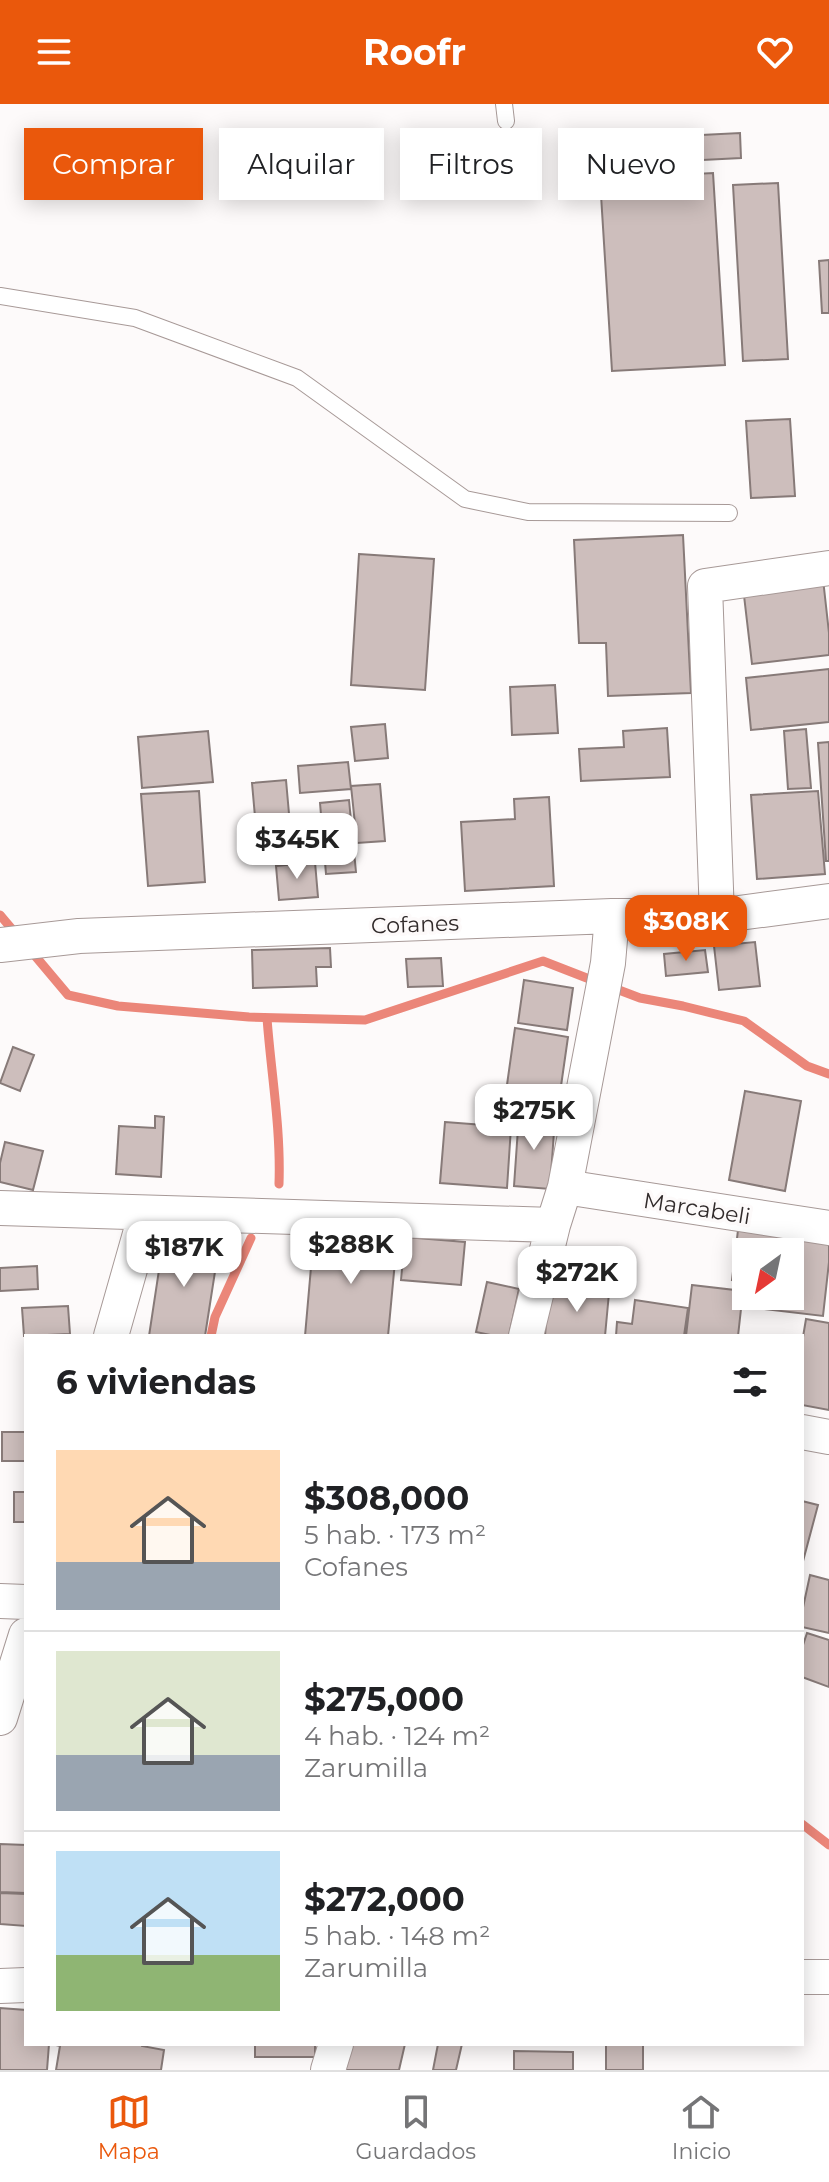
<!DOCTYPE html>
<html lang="es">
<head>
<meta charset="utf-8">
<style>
  body { margin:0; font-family:Montserrat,sans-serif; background:#f2f2f2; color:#202124; height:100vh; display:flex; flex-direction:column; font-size:30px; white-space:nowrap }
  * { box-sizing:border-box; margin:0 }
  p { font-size:26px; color:#757577 }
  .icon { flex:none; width:44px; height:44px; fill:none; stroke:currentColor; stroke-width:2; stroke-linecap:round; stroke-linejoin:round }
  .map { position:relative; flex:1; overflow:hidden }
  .panel { position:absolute; left:24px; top:1230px; width:780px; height:712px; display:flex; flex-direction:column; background:#fff; border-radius:0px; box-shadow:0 4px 20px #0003 }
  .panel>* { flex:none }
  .guide { position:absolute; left:24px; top:24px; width:782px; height:72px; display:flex; gap:16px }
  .needle { width:52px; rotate:213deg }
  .fabs { position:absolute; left:732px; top:1134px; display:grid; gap:16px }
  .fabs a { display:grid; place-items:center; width:72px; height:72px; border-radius:0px; background:#fff; box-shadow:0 4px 20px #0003; font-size:40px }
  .price { position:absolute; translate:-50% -68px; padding:0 18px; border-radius:16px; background:#fff; color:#222; font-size:26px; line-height:52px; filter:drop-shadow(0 2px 4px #0008) }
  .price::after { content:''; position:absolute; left:50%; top:48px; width:24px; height:18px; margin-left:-12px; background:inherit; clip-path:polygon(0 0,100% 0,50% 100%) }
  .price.selected { background:#ea580c; color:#fff }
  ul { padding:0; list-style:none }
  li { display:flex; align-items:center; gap:24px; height:200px; padding:0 32px }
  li+li { border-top:2px solid #e0e0e0 }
  li span { display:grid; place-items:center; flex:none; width:224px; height:160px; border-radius:0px; color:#555 }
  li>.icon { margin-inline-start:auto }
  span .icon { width:96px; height:96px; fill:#fffc; stroke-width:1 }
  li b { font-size:34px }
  h2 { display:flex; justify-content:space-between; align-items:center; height:96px; padding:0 32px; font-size:34px }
  .chip { padding:0 28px; border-radius:0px; background:#fff; box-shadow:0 4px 20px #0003; font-size:28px; line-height:72px }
  .chip.selected { background:#ea580c; color:#fff }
  header { display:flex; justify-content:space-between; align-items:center; height:104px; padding:0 32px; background:#ea580c; color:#fff; font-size:36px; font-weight:700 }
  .menu { display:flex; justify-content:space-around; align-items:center; height:112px; border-top:2px solid #e0e0e0; background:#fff; font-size:22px; color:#757577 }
  .menu a { display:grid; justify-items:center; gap:4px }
  .menu .selected { color:#ea580c }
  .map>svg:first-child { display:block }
</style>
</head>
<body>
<header><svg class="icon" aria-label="menu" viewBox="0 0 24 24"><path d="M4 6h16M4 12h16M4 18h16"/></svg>Roofr<svg class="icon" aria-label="heart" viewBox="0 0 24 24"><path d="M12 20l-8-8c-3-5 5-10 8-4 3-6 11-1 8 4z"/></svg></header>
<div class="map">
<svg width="829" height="1966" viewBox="0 0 829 1966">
  <rect width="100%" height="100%" fill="#fdfafa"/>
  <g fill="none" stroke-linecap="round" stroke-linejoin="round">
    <!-- stream -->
    <path stroke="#eb8679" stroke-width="9" d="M0,811l16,19
      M31,847l37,44 50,11 131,11 116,3 178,-59 54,21
      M611,883l29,11 43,8 61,15 63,45 22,8
      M267,914c4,55 14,110 12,166
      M211,1232l4,-19 36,-79
      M802,1720l27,21"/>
  </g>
  <!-- building -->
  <path fill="#cdbebc" stroke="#877a78" stroke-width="2" d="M740,29l1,25 -58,3 -1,-25z
    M713,69l12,192 -113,6 -12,-192z
    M778,79l10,176 -45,2 -10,-176z
    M829,156v53h-7l-3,-52z
    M790,315l5,77 -44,2 -5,-77z
    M683,431l8,158 -83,3 -2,-53h-27l-5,-103z
    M359,450l75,5 -9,131 -74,-5z
    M823,475l6,54v22l-77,9 -9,-77z
    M829,565v53l-78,8 -5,-52z
    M555,581l3,48 -46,2 -2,-48z
    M385,620l3,34 -33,3 -4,-34z
    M667,624l3,49 -89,4 -2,-32 45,-2 -1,-16z
    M806,625l5,59 -23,1 -4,-58z
    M208,627l5,51 -71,6 -4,-51z
    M829,638v119h-3l-8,-118z
    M348,658l3,27 -51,4 -2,-27z
    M286,676l4,45 -34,3 -4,-45z
    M380,680l5,57 -28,2 -6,-57z
    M199,687l6,91 -57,4 -7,-92z
    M818,687l7,83 -68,5 -6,-84z
    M549,693l5,89 -89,5 -4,-69 54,-3 -1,-20z
    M349,696l7,72 -30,2 -6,-71z
    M315,758l3,35 -39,3 -3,-34z
    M755,838l5,44 -41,4 -5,-44z
    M330,844l1,19h-15l1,19 -64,2 -1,-38z
    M705,846l3,22 -42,4 -2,-22z
    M441,854l2,28 -35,1 -2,-28z
    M524,876l49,8 -6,42 -49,-7z
    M515,924l53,9 -10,70 -53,-8z
    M13,943l21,8 -14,36 -20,-8z
    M745,987l56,10 -16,90 -56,-11z
    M519,1010l36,3 -5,72 -36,-3z
    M155,1012l9,1 -3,60 -45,-3 3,-48 36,2z
    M445,1018l66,5 -4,61 -67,-5z
    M5,1038l38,9 -10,39 -33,-8v-19z
    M738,1126l91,11v21l-6,54 -76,-9 1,-11h42v-44h-44v29l-14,-1z
    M314,1129l83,7 -9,96h-83z
    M164,1133l55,9 -14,90h-56z
    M405,1133l60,5 -4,43 -60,-5z
    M37,1162l1,23 -38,2v-23z
    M487,1178l32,7 -10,47h-14l-19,-4z
    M692,1181l51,6 -5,45h-52z
    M571,1186l38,3 -4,43h-60l3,-44 22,2z
    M635,1196l53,8 -4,28h-68l1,-14 15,2z
    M68,1202l2,28 -46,2 -2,-28z
    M806,1215l23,4v87l-27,-5v-62z
    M2,1328h24v29h-24z
    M14,1388h12v30h-12z
    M802,1397l16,4 -16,60z
    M810,1471l19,5v53l-27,-6v-15z
    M807,1529l22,7v47l-27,-10v-29z
    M0,1740l26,1v48l-26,-1z
    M0,1789l26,1v32l-26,-2z
    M0,1904l26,2v34h23l-2,26h-47z
    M52,1940h90v2l22,4 -3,20h-105l4,-24z
    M255,1940h60v13h-60z
    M350,1940h55l-6,26h-55z
    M438,1940h24l-6,26h-23z
    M606,1940h37v26h-37z
    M514,1947l59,1v18h-59z"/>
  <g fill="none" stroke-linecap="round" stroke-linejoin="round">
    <!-- lane casing -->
    <g stroke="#a79997" stroke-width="18">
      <path id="lane" d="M504,0l2,17
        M0,192l135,22 162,60 168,121 63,13 201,1"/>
    </g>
    <!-- street casing -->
    <g stroke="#a79997" stroke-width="36">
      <path id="street" d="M717,812l-12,-330 124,-18
        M0,841l79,-9 533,-20h105l112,-15
        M565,1083l264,41
        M0,1104l553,17
        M111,1232l35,-123
        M526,1232l27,-111 12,-38 43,-224 4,-47
        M802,1328l27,5
        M0,1497l26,1
        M0,1614l26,-83
        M802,1873h27
        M0,1882l26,-1
        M328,1966l8,-26"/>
    </g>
    <!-- lane -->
    <use href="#lane" stroke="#fff" stroke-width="16"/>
    <!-- street -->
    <use href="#street" stroke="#fff" stroke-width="34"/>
  </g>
  <g text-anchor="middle" stroke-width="7" stroke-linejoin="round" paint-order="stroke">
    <!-- street labels -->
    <g font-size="22" fill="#312b2b" stroke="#fdfafa">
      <text transform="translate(415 820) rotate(-2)" y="8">Cofanes</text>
      <text transform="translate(697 1104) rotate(9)" y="8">Marcabeli</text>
    </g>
  </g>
</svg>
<div class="fabs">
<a><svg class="needle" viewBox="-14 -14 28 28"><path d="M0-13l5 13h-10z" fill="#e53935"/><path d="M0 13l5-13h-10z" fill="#757577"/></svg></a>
</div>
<b class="price" style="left:297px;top:777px">$345K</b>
<b class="price selected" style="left:686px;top:859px">$308K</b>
<b class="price" style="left:534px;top:1048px">$275K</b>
<b class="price" style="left:351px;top:1182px">$288K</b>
<b class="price" style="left:184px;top:1185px">$187K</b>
<b class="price" style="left:577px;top:1210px">$272K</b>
<div class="guide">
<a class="chip selected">Comprar</a>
<a class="chip">Alquilar</a>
<a class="chip">Filtros</a>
<a class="chip">Nuevo</a>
</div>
<section class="panel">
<h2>6 viviendas<svg class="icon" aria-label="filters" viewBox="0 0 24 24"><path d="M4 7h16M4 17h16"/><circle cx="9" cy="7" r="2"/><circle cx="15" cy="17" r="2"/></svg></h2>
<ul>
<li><span style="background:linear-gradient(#ffd9b3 70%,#9aa5b1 0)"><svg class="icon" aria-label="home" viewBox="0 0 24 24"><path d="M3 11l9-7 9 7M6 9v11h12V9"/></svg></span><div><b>$308,000</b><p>5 hab. · 173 m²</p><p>Cofanes</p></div></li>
<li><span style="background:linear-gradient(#dfe7d0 65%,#9aa5b1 0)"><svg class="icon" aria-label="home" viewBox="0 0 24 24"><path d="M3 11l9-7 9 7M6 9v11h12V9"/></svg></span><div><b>$275,000</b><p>4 hab. · 124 m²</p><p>Zarumilla</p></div></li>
<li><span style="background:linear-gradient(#bfe0f5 65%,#8fb573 0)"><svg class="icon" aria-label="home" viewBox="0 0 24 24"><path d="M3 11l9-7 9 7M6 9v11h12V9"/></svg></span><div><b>$272,000</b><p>5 hab. · 148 m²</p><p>Zarumilla</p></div></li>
</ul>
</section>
</div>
<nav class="menu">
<a class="selected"><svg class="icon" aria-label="map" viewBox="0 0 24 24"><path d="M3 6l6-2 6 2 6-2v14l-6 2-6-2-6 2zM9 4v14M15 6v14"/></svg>Mapa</a>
<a><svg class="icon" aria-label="saved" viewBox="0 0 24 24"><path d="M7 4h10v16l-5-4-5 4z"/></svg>Guardados</a>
<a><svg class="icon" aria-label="home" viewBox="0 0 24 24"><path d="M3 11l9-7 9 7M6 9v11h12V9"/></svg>Inicio</a>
</nav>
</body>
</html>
